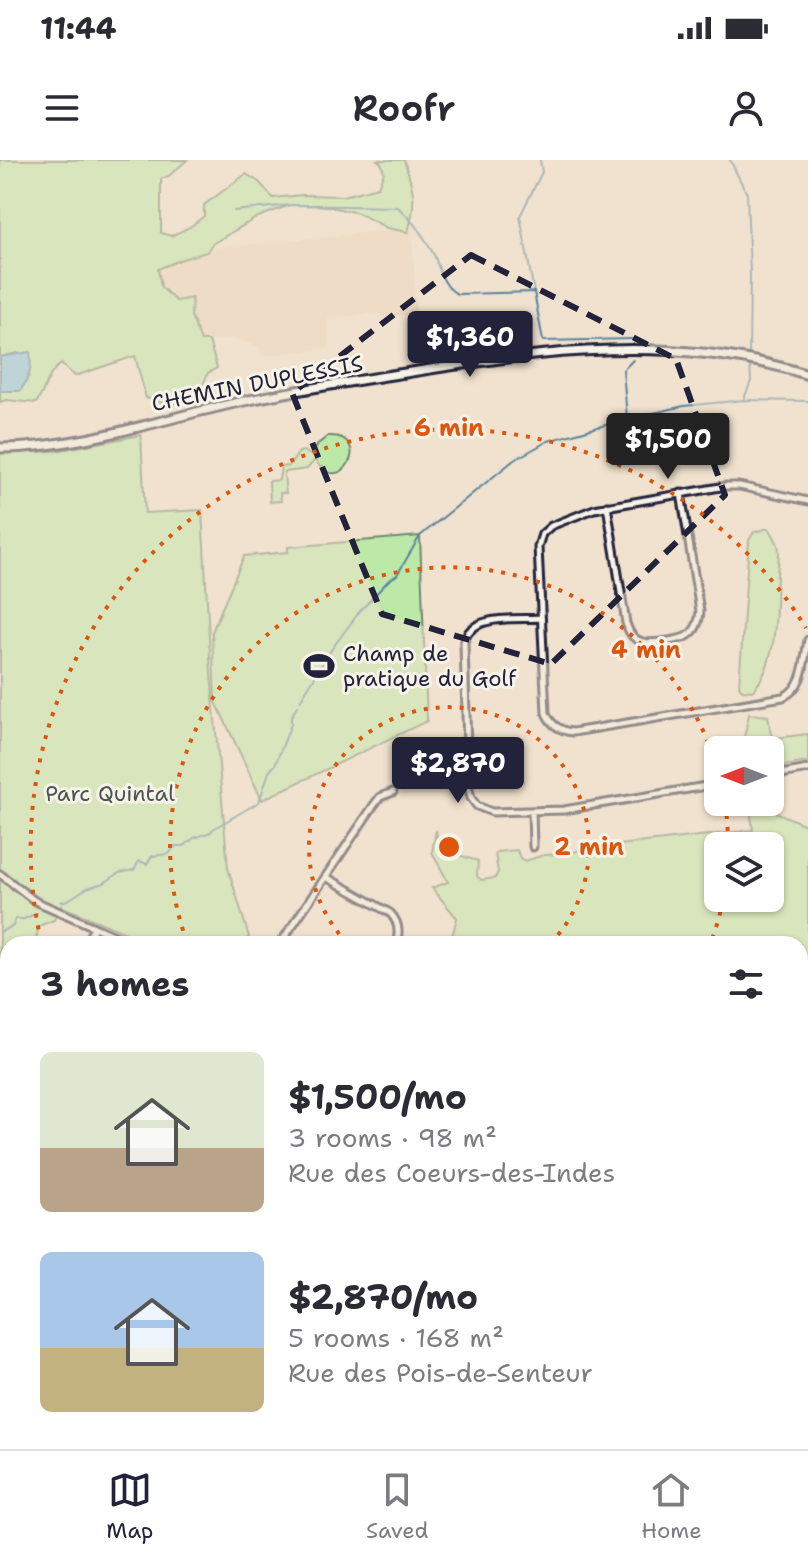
<!DOCTYPE html>
<html lang="en">
<head>
<meta charset="utf-8">
<style>
  body { margin:0; font-family:"Shantell Sans",sans-serif; background:#f2f2f3; color:#2b2b33; height:100vh; display:flex; flex-direction:column; font-size:30px; white-space:nowrap }
  * { box-sizing:border-box; margin:0 }
  p { font-size:26px; color:#7c7c81 }
  .icon { flex:none; width:44px; height:44px; fill:none; stroke:currentColor; stroke-width:2; stroke-linecap:round; stroke-linejoin:round }
  .map { position:relative; flex:1; overflow:hidden }
  .side { position:absolute; left:0px; top:776px; width:808px; height:514px; display:flex; flex-direction:column; background:#fff; border-radius:24px 24px 0 0; box-shadow:0 2px 6px #0004 }
  .side>* { flex:none }
  .needle { width:52px; rotate:270deg }
  .tools { position:absolute; left:704px; top:576px; display:grid; gap:16px }
  .tools a { display:grid; place-items:center; width:80px; height:80px; border-radius:12px; background:#fff; box-shadow:0 2px 6px #0004; font-size:40px }
  .price { position:absolute; translate:-50% -68px; padding:0 18px; border-radius:8px; background:#22223b; color:#fff; font-size:26px; line-height:52px; filter:drop-shadow(0 2px 4px #0008) }
  .price::after { content:''; position:absolute; left:50%; top:48px; width:24px; height:18px; margin-left:-12px; background:inherit; clip-path:polygon(0 0,100% 0,50% 100%) }
  .price.selected { background:#222; color:#fff }
  ul { padding:0; list-style:none }
  li { display:flex; align-items:center; gap:24px; height:200px; padding:0 40px }
  li span { display:grid; place-items:center; flex:none; width:224px; height:160px; border-radius:12px; color:#555 }
  li>.icon { margin-inline-start:auto }
  span .icon { width:96px; height:96px; fill:#fffc; stroke-width:1 }
  li b { font-size:34px }
  h2 { display:flex; justify-content:space-between; align-items:center; height:96px; padding:0 40px; font-size:34px }
  .status { display:flex; justify-content:space-between; align-items:center; height:56px; padding:0 40px; background:#fff; direction:ltr }
  .status svg { height:22px; fill:currentColor }
  header { display:flex; justify-content:space-between; align-items:center; height:104px; padding:0 40px; background:#fff; font-size:36px; font-weight:600 }
  .tab-bar { display:flex; justify-content:space-around; align-items:center; height:112px; border-top:2px solid #e1e1e2; background:#fff; font-size:22px; color:#7c7c81 }
  .tab-bar a { display:grid; justify-items:center; gap:4px }
  .tab-bar .selected { color:#22223b }
  .map>svg:first-child { display:block }
</style>
</head>
<body>
<div class="status"><b>11:44</b><svg viewBox="0 0 49 12"><path d="M0 12V9h3v3zM5 12V6h3v6zM10 12V3h3v9zM15 12V0h3v12zM26 1h20v11H26zM47 4h2v5h-2z"/></svg></div>
<header><svg class="icon" aria-label="menu" viewBox="0 0 24 24"><path d="M4 6h16M4 12h16M4 18h16"/></svg>Roofr<svg class="icon" aria-label="person" viewBox="0 0 24 24"><circle cx="12" cy="8" r="4"/><path d="M4 21q1-7 8-7t8 7"/></svg></header>
<div class="map">
<svg width="808" height="1289" viewBox="0 0 808 1289">
  <rect width="100%" height="100%" fill="#f0e2ce"/>
  <filter id="ink" filterUnits="userSpaceOnUse"><feTurbulence type="fractalNoise" baseFrequency=".0125" numOctaves="2"/><feDisplacementMap in="SourceGraphic" scale="16" xChannelSelector="R" yChannelSelector="G"/><feConvolveMatrix kernelMatrix="1 2 1 2 8 2 1 2 1" color-interpolation-filters="sRGB"/></filter>
  <g filter="url(#ink)">
    <!-- built -->
    <path fill="#ebd6bc" d="M412,68l4,86 -32,3 -8,-4 -48,6 2,29 -69,8 -1,-9 -24,-8 -75,5 -17,-89z"/>
    <!-- green -->
    <path fill="#bce9a7" stroke="#6f8671" stroke-width="2" fill-rule="evenodd" d="M0,0h187l-18,16 -8,3v54l10,3 19,-9 14,-11v-11l42,-31 13,8 14,16 29,-3 41,1 35,-9 6,-15 -3,-9 -4,-3h27c10,30 13,41 4,72l-21,-4 -29,-15 -37,-8h-31l-32,12 -46,27 -5,8 -25,7 -24,10 3,18 15,14 16,-3 -1,18 10,25h8l8,27 -9,5c-5,13 -6,14 -16,22 -16,12 -28,9 -46,3l-11,-42 -60,20 -14,-12c-14,9 -15,26 -25,39l-30,-3 -6,2v-11l20,-1 -3,-37 -17,4z
      M141,275l4,78 57,-3 9,164 17,194 21,69 -7,7h-90l-91,-38 -7,14 -15,6 -4,18h-27v54h-8v-545l56,-2z
      M328,276c47,-2 13,65 -13,24l-8,9 -22,3 -1,3 2,18h-6l1,8 -11,1 -1,-21 10,-1 2,-13 8,-1 10,-14 5,-1 8,5 6,-12z
      M769,368c3,5 7,11 9,17 3,9 -1,21 -1,31 -2,38 2,84 -24,115l-11,-1 -3,-4 10,-146 5,-8z
      M420,376l7,185 -165,79 -47,-100 -3,-68 32,-76 44,-4v-5z
      M749,554l19,2 3,19 5,3 32,-4v28l-38,6v-18h-23l-3,-12z
      M749,642h16l1,6 42,18v213l-8,-5v-90h-350l7,-26 -25,-30 16,-6 -16,-30 4,-22 3,19 39,12 -1,15 4,4 14,-2 3,-6 -3,-19 2,-1 20,-2 3,8 5,3 19,-6 19,-1 29,-6 161,-18zM718,686h52v52h-52z"/>
    <!-- water -->
    <path fill="#81c6e2" stroke="#5b849f" stroke-width="2" d="M30,192c2,15 0,26 -10,39h-20v-34z"/>
    <g fill="none" stroke-linecap="round" stroke-linejoin="round">
      <!-- stream -->
      <path stroke="#5b849f" stroke-width="2" d="M540,0l2,12 -22,44 23,125 89,-2
        M730,0l17,34 3,81 -1,81
        M234,51l56,-6 108,2c14,13 27,30 36,48 6,14 8,31 23,39l77,-2
        M744,239l7,-18 -1,-18
        M627,258l-4,-48 10,-10
        M300,541l33,-54 27,-36 28,-30 9,-6 23,-39 94,-76 34,-19 79,-22 57,-13 60,-6 64,1
        M61,742l7,-2 19,-12 17,-5 15,-10 15,-3 5,-9 8,3 5,-8 17,-2 6,-8h9l10,-8 17,-6 2,-3 46,-27 10,-30 6,-7 16,-41v-7l6,-11
        M0,772l13,-6 2,-7h9l13,-6"/>
      <!-- street casing -->
      <g stroke="#22223b" stroke-width="11">
        <path id="street" d="M808,341l-69,-15h-13l-132,23 -43,17 -9,8 -4,13 8,166c5,12 14,18 27,19l210,-35c21,-9 21,-36 25,-57
          M607,346l19,117c2,6 4,12 10,16 7,5 16,4 25,3 22,-3 37,-4 39,-31l-19,-118
          M541,458c-24,2 -72,-5 -77,25l4,142 3,13 6,8 15,6 72,-2 154,-26
          M770,616l38,-7
          M532,651l1,36
          M0,714l35,27 98,43
          M326,717l64,36c9,9 10,19 6,31
          M86,784l8,-17
          M280,784l94,-139 6,-8 13,-5
          M0,876h8
          M800,957l8,4
          M0,1013l8,-2
          M800,1048h8
          M0,1060l7,32 1,80
          M800,1119h8
          M800,1189h8
          M800,1260h8
          M335,1282l1,7
          M414,1282v7
          M604,1282l1,7
          M681,1282l1,7
          M502,1289l18,-7
          M532,1289l16,-7"/>
      </g>
      <!-- secondary casing -->
      <g stroke="#22223b" stroke-width="13">
        <path id="secondary" d="M0,288c77,0 152,-26 226,-43 61,-14 123,-23 185,-33 131,-21 268,-39 397,3"/>
      </g>
      <!-- street -->
      <use href="#street" stroke="#f7f3e8" stroke-width="5"/>
      <!-- secondary -->
      <use href="#secondary" stroke="#f7f3e8" stroke-width="7"/>
    </g>
  </g>
  <!-- marked area -->
  <path d="M0 0H808V1289H0ZM471,95l205,104 49,136 -174,169 -169,-50 -90,-221z" fill="#f0e2ce" fill-opacity=".55" fill-rule="evenodd"/>
  <path fill="none" stroke="#22223b" stroke-width="6" stroke-dasharray="16 10" stroke-linejoin="round" d="M471,95l205,104 49,136 -174,169 -169,-50 -90,-221z"/>
  <!-- distance rings -->
  <g fill="none" stroke="#de560e" stroke-width="4" stroke-dasharray="4 8">
    <path d="M347 783A140 140 0 1 1 551 783"/>
    <path d="M723 740A279 279 0 0 1 711 782M187 782A279 279 0 1 1 718 612M725 643A279 279 0 0 1 728 685"/>
    <path d="M41 781A419 419 0 0 1 806 468"/>
  </g>
  <!-- icons -->
  <defs>
    <g id="stadium-bare" transform="scale(2.4)"><path d="M0-5a6.5 5 0 1 0 0 10a6.5 5 0 1 0 0-10ZM-3.5-1.8h7v3.6h-7Z" fill="#22223b" stroke="#f7f3e8" stroke-width="2.5" paint-order="stroke"/></g>
  </defs>
  <g fill-rule="evenodd">
    <use href="#stadium-bare" x="319" y="506"/>
  </g>
  <g text-anchor="middle" stroke-width="6" stroke-linejoin="round" paint-order="stroke">
    <!-- street labels -->
    <g font-size="22" fill="#22223b" stroke="#f7f3e8">
      <text transform="translate(257 223) rotate(-11)" y="8">CHEMIN DUPLESSIS</text>
    </g>
    <!-- poi labels -->
    <g font-size="22" fill="#22223b" stroke="#f7f3e8" text-anchor="start">
      <text x="343" y="501">Champ de<tspan x="343" dy="25">pratique du Golf</tspan></text>
    </g>
    <!-- park labels -->
    <g font-size="22" fill="#485456" stroke="#f7f3e8">
      <text x="110" y="641">Parc Quintal</text>
    </g>
  </g>
  <circle cx="449" cy="687" r="12" fill="#de560e" stroke="#f7f3e8" stroke-width="4"/>
  <g font-size="24" text-anchor="middle" font-weight="bold" fill="#de560e" stroke="#f7f3e8" stroke-width="6" stroke-linejoin="round" paint-order="stroke">
    <text x="449" y="276">6 min</text>
    <text x="646" y="498">4 min</text>
    <text x="589" y="695">2 min</text>
  </g>
</svg>
<div class="tools">
<a><svg class="needle" viewBox="-14 -14 28 28"><path d="M0-13l5 13h-10z" fill="#e53935"/><path d="M0 13l5-13h-10z" fill="#7c7c81"/></svg></a>
<a><svg class="icon" aria-label="layers" viewBox="0 0 24 24"><path d="M12 4l9 5-9 5-9-5zM3 14l9 5 9-5"/></svg></a>
</div>
<b class="price" style="left:470px;top:219px">$1,360</b>
<b class="price selected" style="left:668px;top:321px">$1,500</b>
<b class="price" style="left:458px;top:645px">$2,870</b>
<section class="side">
<h2>3 homes<svg class="icon" aria-label="filters" viewBox="0 0 24 24"><path d="M4 7h16M4 17h16"/><circle cx="9" cy="7" r="2"/><circle cx="15" cy="17" r="2"/></svg></h2>
<ul>
<li><span style="background:linear-gradient(#dfe7d0 60%,#b9a48a 0)"><svg class="icon" aria-label="home" viewBox="0 0 24 24"><path d="M3 11l9-7 9 7M6 9v11h12V9"/></svg></span><div><b>$1,500/mo</b><p>3 rooms · 98 m²</p><p>Rue des Coeurs-des-Indes</p></div></li>
<li><span style="background:linear-gradient(#a9c7e8 60%,#c2b280 0)"><svg class="icon" aria-label="home" viewBox="0 0 24 24"><path d="M3 11l9-7 9 7M6 9v11h12V9"/></svg></span><div><b>$2,870/mo</b><p>5 rooms · 168 m²</p><p>Rue des Pois-de-Senteur</p></div></li>
</ul>
</section>
</div>
<nav class="tab-bar">
<a class="selected"><svg class="icon" aria-label="map" viewBox="0 0 24 24"><path d="M3 6l6-2 6 2 6-2v14l-6 2-6-2-6 2zM9 4v14M15 6v14"/></svg>Map</a>
<a><svg class="icon" aria-label="saved" viewBox="0 0 24 24"><path d="M7 4h10v16l-5-4-5 4z"/></svg>Saved</a>
<a><svg class="icon" aria-label="home" viewBox="0 0 24 24"><path d="M3 11l9-7 9 7M6 9v11h12V9"/></svg>Home</a>
</nav>
</body>
</html>
